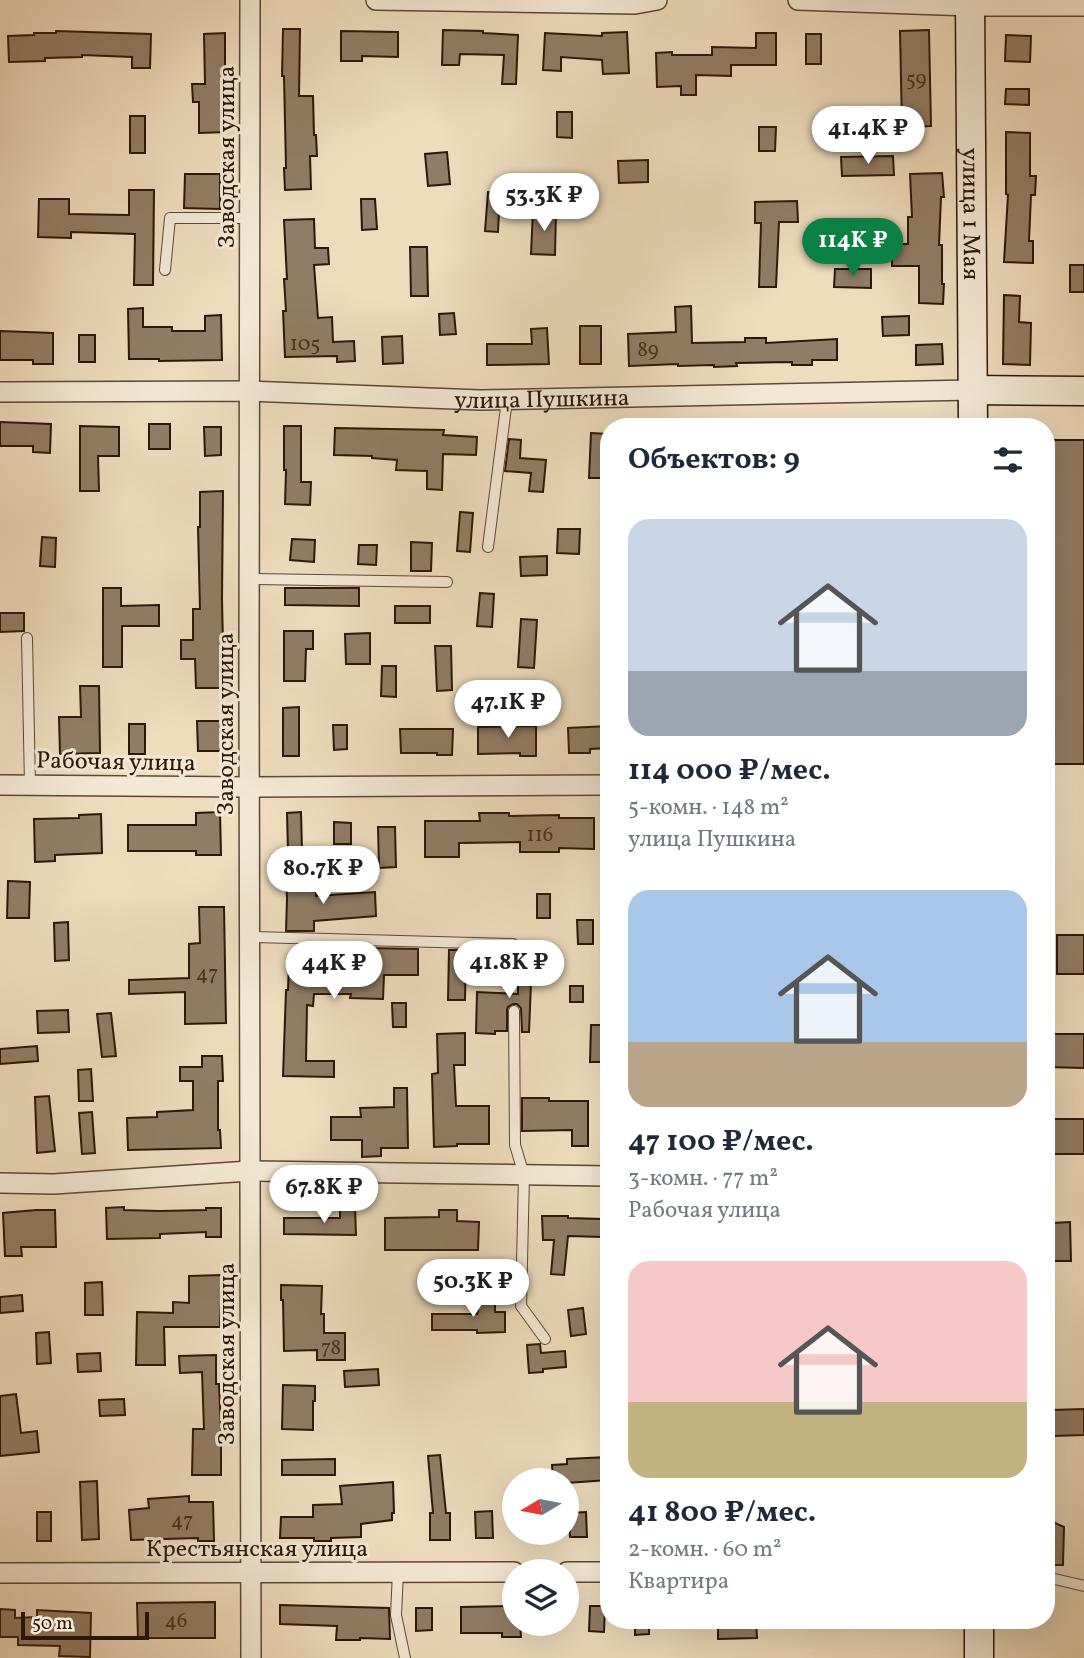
<!DOCTYPE html>
<html lang="ru">
<head>
<meta charset="utf-8">
<style>
  body { margin:0; font-family:Vollkorn,serif; background:#f6f6f7; color:#1f2937; height:100vh; display:flex; flex-direction:column; font-size:26px; white-space:nowrap }
  * { box-sizing:border-box; margin:0 }
  p { font-size:23px; color:#747a83 }
  .icon { flex:none; width:38px; height:38px; fill:none; stroke:currentColor; stroke-width:2; stroke-linecap:round; stroke-linejoin:round }
  .map { position:relative; flex:1; overflow:hidden }
  .panel { position:absolute; left:600px; top:418px; width:455px; height:1211px; display:flex; flex-direction:column; background:#fff; border-radius:28px; box-shadow:0 7px 28px #0002 }
  .panel>* { flex:none }
  .needle { width:46px; rotate:260deg }
  .tools { position:absolute; left:502px; top:1468px; display:grid; gap:14px }
  .tools a { display:grid; place-items:center; width:77px; height:77px; border-radius:50%; background:#fff; box-shadow:0 7px 28px #0002; font-size:35px }
  .scale { position:absolute; left:21px; bottom:18px; width:128px; box-sizing:border-box; padding-left:7px; border:4px solid #2d1706; border-top:0; font-size:19px; line-height:24px; white-space:nowrap; color:#2d1706; -webkit-text-stroke:5px #f4e8d4; paint-order:stroke }
  .price { position:absolute; translate:-50% -60px; padding:0 16px; border-radius:24px; background:#fff; color:#222; font-size:23px; line-height:46px; filter:drop-shadow(0 2px 4px #0008) }
  .price::after { content:''; position:absolute; left:50%; top:42px; width:21px; height:16px; margin-left:-10px; background:inherit; clip-path:polygon(0 0,100% 0,50% 100%) }
  .price.active { background:#0b8043; color:#fff }
  ul { padding:0; list-style:none }
  li { display:grid; align-content:center; gap:14px; height:371px; padding:0 28px }
  li span { display:grid; place-items:center; height:217px; border-radius:21px; color:#555 }
  li>.icon { margin-inline-start:auto }
  span .icon { width:126px; height:126px; fill:#fffc; stroke-width:1 }
  li b { font-size:30px }
  h2 { display:flex; justify-content:space-between; align-items:center; height:84px; padding:0 28px; font-size:30px }
  .map>svg:first-child { display:block }
</style>
</head>
<body>
<div class="map">
<svg width="1084" height="1658" viewBox="0 0 1084 1658">
  <rect width="100%" height="100%" fill="#eedcbd"/>
  <filter id="stains"><feTurbulence type="fractalNoise" baseFrequency=".00286" numOctaves="4"/><feColorMatrix values="0 0 0 0 .2 0 0 0 0 .09 0 0 0 0 .02 0 0 0 .5 -.17"/></filter>
  <radialGradient id="worn" r=".72"><stop offset=".6" stop-color="#630" stop-opacity="0"/><stop offset="1" stop-color="#630" stop-opacity=".3"/></radialGradient>
  <!-- building -->
  <path fill="#917d65" stroke="#2d1706" stroke-width="2" d="M283,29h17l-1,67h14l1,39h2l1,21h-7l1,33 -26,1 -1,-22h2l-2,-92h-2z
    M443,30l40,1v2l35,2 -2,49h-14l2,-29 -44,-1 -1,11h-17z
    M929,30l2,96 -29,1 -2,-96z
    M56,31l95,3 -1,34h-18v-11l-50,-2v2l-37,1v3l-36,1 -1,-26 26,-1v-2h22z
    M341,31l57,1v25l-36,-1v5h-21z
    M627,32l2,41 -26,1 -1,-14 -41,-3v14l-18,-1 2,-37 57,3v-3z
    M225,33v34h-2l1,49h2v16l-27,1v-31h-6l-1,-18h13l-1,-50z
    M756,33h20v32h-45v11l-35,-1v20h-15v-9l-24,1 -1,-34 16,-1v3h40v-8l44,1z
    M806,34h15v30h-15z
    M1006,35l25,1 -1,26 -25,-1z
    M1006,89h23v16l-24,-1z
    M557,112h15v26l-15,-1z
    M130,116h15v37h-15z
    M759,127h17l-1,24h-16z
    M1006,132l24,1v43h6l-1,19h-4l-2,46h4v22l-29,-1 4,-67 -2,-1z
    M447,152l3,32 -22,2 -3,-32z
    M893,156l1,19 -52,1 -1,-19z
    M648,160v22l-29,1 -1,-22z
    M942,173l2,24h-3l-2,48h3v39h2l-1,20 -24,-1v-37h-27v-22h16v-27h4l-2,-43z
    M185,174h35v35l-36,-1z
    M129,190h25l-1,95h-19l1,-51 -64,-2v6l-33,-1 1,-38h30v15l60,1z
    M488,192l12,1 -2,39 -13,-1z
    M361,199h14l2,30 -15,1z
    M797,201l1,21h-19l-3,65h-17l2,-64h-6v-21z
    M533,210l23,1 -1,44 -24,-1z
    M314,219l1,29h13l1,16 -15,1 4,53 14,-1 1,25 21,-1 1,20 -18,1v-6l-52,1 -2,-46h3l-2,-32h3l-3,-59z
    M410,247h17l1,49h-17z
    M1070,265h14v27h-14z
    M835,269h36v19l-37,-1z
    M1004,295l16,1 -1,26 12,1 -1,42 -27,-1z
    M691,306l1,37 53,-1v-4h21v5l71,-4v21h-25v5h-20v-3l-56,1 1,3 -23,1v-2l-36,1v-2l-49,2 -1,-32 48,-2 -1,-25z
    M143,308v19h29v4h33v-15l16,-1 1,45 -63,1v-2h-30l-1,-50z
    M454,313l2,21 -16,1 -1,-21z
    M909,316v19l-26,1 -1,-19z
    M580,326h21v38h-21z
    M547,328l2,36 -62,1v-21h45l-1,-15z
    M0,331l53,2v31h-20v-4h-33z
    M79,335h16v27h-16z
    M402,336l1,27 -20,1 -1,-27z
    M942,344l1,20 -27,1v-20z
    M0,422l51,2 -1,29 -17,-1v-6h-33z
    M149,424h21v25h-21z
    M80,426l39,1v29h-21l1,35h-19z
    M284,426h17v56h10l-1,23 -25,-1 1,-34h-2z
    M204,427h17v28l-16,1z
    M335,428l109,2 -1,5 34,2 -1,18 -33,-1 -1,36 -15,-1v-18l-31,-1 1,-10 -25,-2v-2l-38,-1z
    M591,433l16,1 -2,44h-16z
    M509,439l12,1 -1,18 26,2 -3,32 -14,-1 2,-18 -26,-2z
    M1052,440h32v324h-36z
    M223,491l-1,109 2,88h-28l-1,-29h-14v-19h12v-31h7l-2,-82h2v-35z
    M460,512l13,1 -3,39 -13,-1z
    M558,529h22l-1,25 -22,-1z
    M42,537l14,1 -1,29 -15,-1z
    M292,539l23,1 -1,22 -24,-2z
    M411,542l21,1 -1,28h-20z
    M359,545h18l-1,20 -18,-1z
    M547,556v19l-26,1 -1,-19z
    M103,588h18v18l38,-1v21h-37v41h-19z
    M285,588h74v18l-74,-1z
    M480,593l14,1 -2,33 -15,-1z
    M395,606h35v17h-35z
    M0,613h24v18l-24,1z
    M521,619l16,1 -3,48 -16,-1z
    M284,631h29v18h-7l-1,32h-21z
    M370,633v31h-24l-1,-30z
    M435,646h16l1,44 -15,1z
    M382,666h14v31l-15,-1z
    M80,686h19l1,67 -40,1 -1,-37h22z
    M299,707v49h-16v-48z
    M197,721h27v30h-26z
    M129,724h16v30h-16z
    M333,725h14v24l-13,1z
    M536,726v30h-16v-3l-42,1v-27z
    M609,726v22l-19,1v4h-21l-1,-25z
    M400,729h53l-1,26h-15v-2h-36z
    M220,812l1,43h-25v-4h-68v-26h68v-12z
    M301,812l1,39h-14l-1,-38z
    M479,813h30v3l50,-1v3h35v31l-35,-1v4h-39v-10l-61,1v14h-34v-36h55z
    M101,814l1,39 -47,2v6l-20,1 -1,-43 45,-1v-3z
    M334,822l17,1v21h-17z
    M378,827h17l1,40 -17,1z
    M286,880h30v16l59,-4 1,24 -62,5v10h-28l1,-33z
    M8,881l22,1 -1,36h-22z
    M537,894h13v24h-13z
    M199,907h25l2,116 -41,1v-32l-56,2v-14l60,-2v-34l11,-1z
    M577,920h16v24h-15z
    M68,922l1,38 -14,1 -1,-38z
    M1057,935h27v39h-27z
    M369,948l49,1v26h-34l-1,24 -33,-1 1,-4h-37l-1,12 -6,-1 -1,56h28v16l-51,-1 3,-86h2l1,-27 31,1 -1,15h32l1,-13 17,1z
    M449,950h17l-1,50h-17z
    M518,956h22l1,28h-10l-2,48h-7l-1,-24 -4,-4h-4l-5,3 -1,3v21h-12v3l-19,-1 1,-41 41,2z
    M570,986h13v16h-13z
    M392,1003h14v24h-13z
    M68,1010l1,22 -31,1 -1,-22z
    M111,1013l5,43 -14,1 -5,-43z
    M591,1025h16l-1,37h-16z
    M465,1033v32h-11l2,41h33v38h-32v2l-23,1 -2,-73 6,-1 -1,-39z
    M1046,1034h38v34l-38,-1z
    M37,1046l1,15 -38,3v-15z
    M202,1056h20l1,25h-5v49h2l1,18 -93,2 -1,-32 30,-1v-5l36,-2v-29h-13v-14h22z
    M91,1069l2,32h-14l-1,-31z
    M394,1088h13l1,60h-27v8l-19,1v-17h-31v-23h30l-1,-9 34,-1z
    M49,1096l6,55 -18,2 -2,-56z
    M522,1098h27v3h39v45h-16v-16l-50,1z
    M92,1112l3,41 -13,1 -3,-41z
    M1046,1119h38v35h-38z
    M124,1207v3l36,1 46,-1v-2h15v29h-15v-5l-46,2v4l-53,1 -1,-31z
    M340,1207h15l1,28 -72,-1v-16h56z
    M36,1210h19l1,37h-35l1,9h-17l-2,-43z
    M439,1210h18v11l22,1 -1,28h-93v-32l54,-1z
    M542,1216h26v2l35,1v18l-35,-1 -4,39 -13,-1 3,-34h-11z
    M1070,1222l1,39h-18l-1,-38z
    M222,1275l-2,52h-56l1,38h-29l1,-53 36,1v-11l16,1v-27z
    M102,1282l1,33h-18v-32z
    M281,1285l41,1 -1,28h3v19h21v27h-28v-10l-33,1 -1,-51h-2z
    M22,1295l1,16 -23,2v-16z
    M478,1298h17v14h10v20l-28,1v-3h-45v-16h45v-2h1z
    M583,1308l3,26 -15,2 -3,-26z
    M49,1332l2,31 -14,1 -1,-31z
    M540,1344l1,9 24,-2 1,16 -23,2v3l-14,1 -2,-28z
    M100,1353l1,18 -23,1 -1,-18z
    M216,1355v29h3l2,45v46h-29l1,-46h11l-2,-57 -22,1 -1,-17z
    M378,1369l1,16 -34,2 -1,-16z
    M283,1385l32,1v15h-2v29l-31,-1z
    M16,1394l5,39 16,-2 2,21 -39,4v-60z
    M124,1399l1,16 -25,1 -1,-16z
    M1084,1409v26l-31,1 -1,-26z
    M440,1455l6,58h4v27h-20v-27h3l-5,-57z
    M607,1457l1,23 -41,3v-3h-14l-1,-15 15,-1v-5z
    M335,1459v16h-53v-15z
    M97,1481l2,58 -17,1 -2,-58z
    M393,1482l1,31h-2v7l-31,4v13l-30,1v3h-17v-3h-34l1,-21h32v-12l29,-1 -2,-18z
    M189,1496v6h24l1,39h-16v-3l-67,2 -2,-30 20,-2 -1,-9z
    M492,1511l1,27h-17l-1,-26z
    M37,1512h14v29h-14z
    M586,1512l1,25h-17l-1,-24z
    M1046,1519l18,8 -1,38h-17z
    M215,1602v36h-77l-1,-35z
    M280,1605l109,3 1,31 -30,-1v2h-24l1,-14 -57,-2z
    M514,1606v18h6l1,13h-19v-4h-41v-26z
    M590,1606h15l-1,26 -15,-1z
    M416,1608h16v22l-16,1z
    M0,1609l15,1v8l22,-1v-7l54,3 -1,44 -31,-1 1,-10 -42,-1v-8h-18z
    M635,1620h14v14l-14,1z
    M718,1620h38l1,18 -39,1z"/>
  <g fill="none" stroke-linecap="round" stroke-linejoin="round">
    <!-- lane casing -->
    <g stroke="#5d4834" stroke-width="12">
      <path id="lane" d="M165,270l5,-52h80
        M488,547l19,-147
        M250,579l197,3
        M27,638l3,147
        M250,937l263,7
        M514,1011l1,134 9,30 -3,131 24,33
        M398,1572l-2,43 9,43
        M1046,1577l38,9"/>
    </g>
    <!-- street casing -->
    <g stroke="#5d4834" stroke-width="22">
      <g id="street">
        <path d="M250,0l-1,675 2,983"/>
        <path d="M376,0l259,4 22,-4"/>
        <path d="M798,0l172,6h114"/>
        <path id="s1" d="M0,392l250,-1 230,9 492,-10"/>
        <path d="M0,785l249,2 360,-2"/>
        <path d="M0,1183l54,1 196,-13 359,5"/>
        <path d="M567,1572h42"/>
        <path d="M0,1573l514,-1"/>
      </g>
    </g>
    <!-- secondary casing -->
    <g stroke="#2d1706" stroke-width="31">
      <g id="secondary">
        <path id="s2" d="M970,0l3,427"/>
        <path d="M972,390l112,1"/>
        <path d="M979,1620v38"/>
      </g>
    </g>
    <!-- lane -->
    <use href="#lane" stroke="#f4e8d4" stroke-width="10"/>
    <!-- street -->
    <use href="#street" stroke="#f4e8d4" stroke-width="19"/>
    <!-- secondary -->
    <use href="#secondary" stroke="#f4e8d4" stroke-width="28"/>
  </g>
  <g text-anchor="middle" stroke-width="6" stroke-linejoin="round" paint-order="stroke">
    <!-- number labels -->
    <g font-size="21" fill="#46301e">
      <text x="916" y="85">59</text>
      <text x="305" y="350">105</text>
      <text x="648" y="356">89</text>
      <text x="540" y="841">116</text>
      <text x="207" y="980">47</text>
      <text x="331" y="1354">78</text>
      <text x="182" y="1527">47</text>
      <text x="176" y="1627">46</text>
    </g>
    <!-- street labels -->
    <g font-size="24" fill="#2d1706" stroke="#f4e8d4">
      <text transform="translate(226 157) rotate(-90)" y="8">Заводская улица</text>
      <text dy="8" stroke="none"><textPath href="#s2" startOffset="214">улица 1 Мая</textPath></text>
      <text dy="8" stroke="none"><textPath href="#s1" startOffset="542">улица Пушкина</textPath></text>
      <text transform="translate(225 724) rotate(-90)" y="8">Заводская улица</text>
      <text transform="translate(116 761) rotate(1)" y="8">Рабочая улица</text>
      <text transform="translate(226 1354) rotate(-90)" y="8">Заводская улица</text>
      <text x="257" y="1556">Крестьянская улица</text>
    </g>
  </g>
  <rect width="100%" height="100%" filter="url(#stains)"/>
  <rect width="100%" height="100%" fill="url(#worn)"/>
</svg>
<div class="tools">
<a><svg class="needle" viewBox="-14 -14 28 28"><path d="M0-13l5 13h-10z" fill="#e53935"/><path d="M0 13l5-13h-10z" fill="#747a83"/></svg></a>
<a><svg class="icon" aria-label="layers" viewBox="0 0 24 24"><path d="M12 4l9 5-9 5-9-5zM3 14l9 5 9-5"/></svg></a>
</div>
<div class="scale">50 m</div>
<b class="price" style="left:868px;top:166px">41.4K ₽</b>
<b class="price" style="left:544px;top:233px">53.3K ₽</b>
<b class="price active" style="left:853px;top:278px">114K ₽</b>
<b class="price" style="left:508px;top:740px">47.1K ₽</b>
<b class="price" style="left:323px;top:906px">80.7K ₽</b>
<b class="price" style="left:509px;top:1000px">41.8K ₽</b>
<b class="price" style="left:334px;top:1001px">44K ₽</b>
<b class="price" style="left:324px;top:1225px">67.8K ₽</b>
<b class="price" style="left:473px;top:1319px">50.3K ₽</b>
<section class="panel">
<h2>Объектов: 9<svg class="icon" aria-label="filters" viewBox="0 0 24 24"><path d="M4 7h16M4 17h16"/><circle cx="9" cy="7" r="2"/><circle cx="15" cy="17" r="2"/></svg></h2>
<ul>
<li><span style="background:linear-gradient(#c9d6e8 70%,#9aa5b1 0)"><svg class="icon" aria-label="home" viewBox="0 0 24 24"><path d="M3 11l9-7 9 7M6 9v11h12V9"/></svg></span><div><b>114 000 ₽/мес.</b><p>5-комн. · 148 m²</p><p>улица Пушкина</p></div></li>
<li><span style="background:linear-gradient(#a9c7e8 70%,#b9a48a 0)"><svg class="icon" aria-label="home" viewBox="0 0 24 24"><path d="M3 11l9-7 9 7M6 9v11h12V9"/></svg></span><div><b>47 100 ₽/мес.</b><p>3-комн. · 77 m²</p><p>Рабочая улица</p></div></li>
<li><span style="background:linear-gradient(#f6c9c9 65%,#c2b280 0)"><svg class="icon" aria-label="home" viewBox="0 0 24 24"><path d="M3 11l9-7 9 7M6 9v11h12V9"/></svg></span><div><b>41 800 ₽/мес.</b><p>2-комн. · 60 m²</p><p>Квартира</p></div></li>
</ul>
</section>
</div>
</body>
</html>
